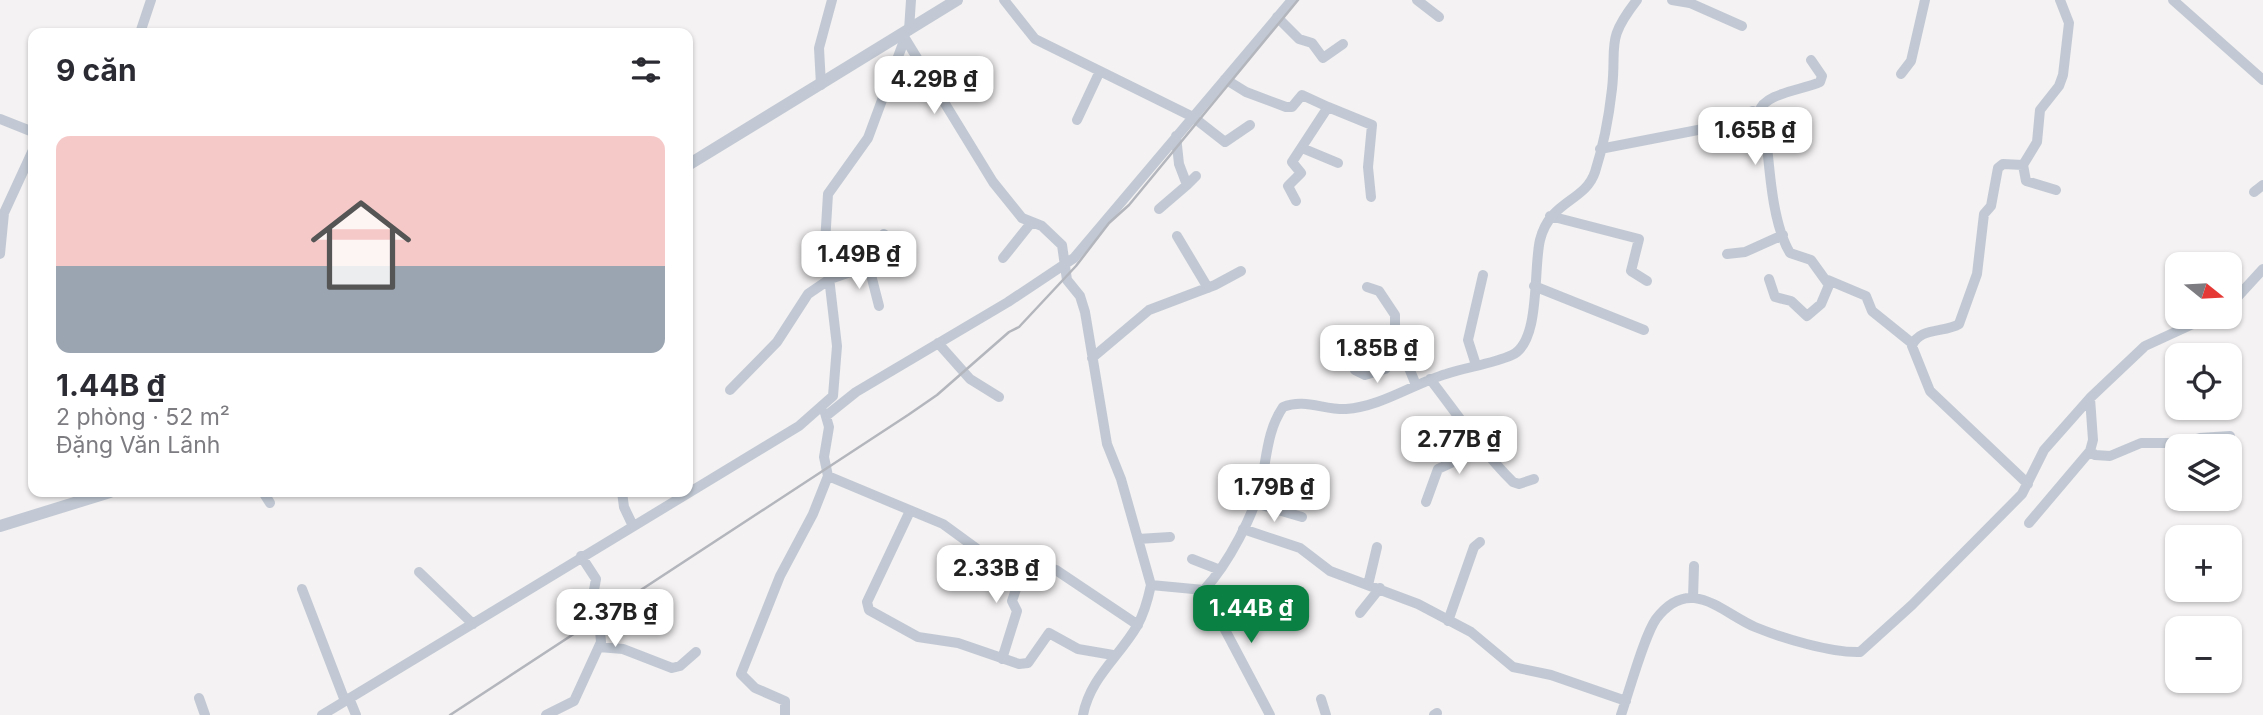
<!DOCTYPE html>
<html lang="vi">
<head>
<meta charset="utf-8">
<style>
  body { margin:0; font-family:Inter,sans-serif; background:#f7f7f7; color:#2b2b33; height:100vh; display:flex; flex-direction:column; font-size:26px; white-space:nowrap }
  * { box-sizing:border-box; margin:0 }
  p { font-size:23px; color:#7c7c81 }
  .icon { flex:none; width:38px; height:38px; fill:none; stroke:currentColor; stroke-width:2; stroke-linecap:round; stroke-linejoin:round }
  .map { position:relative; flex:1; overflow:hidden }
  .panel { position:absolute; left:28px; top:28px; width:665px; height:469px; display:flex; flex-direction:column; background:#fff; border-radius:14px; box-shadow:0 2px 5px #0004 }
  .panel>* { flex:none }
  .needle { width:46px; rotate:108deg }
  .buttons { position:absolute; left:2165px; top:252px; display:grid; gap:14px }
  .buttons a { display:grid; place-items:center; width:77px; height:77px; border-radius:14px; background:#fff; box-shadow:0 2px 5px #0004; font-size:35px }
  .price { position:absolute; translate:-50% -60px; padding:0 16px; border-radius:14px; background:#fff; color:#222; font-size:23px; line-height:46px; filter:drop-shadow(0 2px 4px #0008) }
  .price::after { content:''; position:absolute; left:50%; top:42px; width:21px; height:16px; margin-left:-10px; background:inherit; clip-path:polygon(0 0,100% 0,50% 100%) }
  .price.active { background:#0b8043; color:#fff }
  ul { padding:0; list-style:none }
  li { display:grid; align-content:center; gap:14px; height:371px; padding:0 28px }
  li span { display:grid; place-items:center; height:217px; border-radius:14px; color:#555 }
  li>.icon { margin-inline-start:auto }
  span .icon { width:126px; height:126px; fill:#fffc; stroke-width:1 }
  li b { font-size:30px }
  h2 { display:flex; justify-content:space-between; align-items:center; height:84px; padding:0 28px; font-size:30px }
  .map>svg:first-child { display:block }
</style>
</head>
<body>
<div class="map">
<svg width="2263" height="715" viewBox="0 0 2263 715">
  <rect width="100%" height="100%" fill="#f4f2f2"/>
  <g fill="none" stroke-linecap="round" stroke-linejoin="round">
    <!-- minor -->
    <path stroke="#c2c9d4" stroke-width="10" d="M1004,0l31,39 158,78 32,25 25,-17
      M1417,0l22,17
      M1672,0l18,3 52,23
      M2173,0l90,80
      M1277,17l22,22 13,4 11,15 20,-14
      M909,30l2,-30
      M140,33l11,-33
      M903,35l90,147 29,36 20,8 20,19 5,35 13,16 5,16 22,132 14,35 30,106
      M1901,74l10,-13 14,-61
      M1225,79l21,13 40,15h6l10,-12 26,12 -36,55 9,11 -13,13 8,15
      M821,85l-2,-37 13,-48
      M1328,107l44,18 -4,42 3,30
      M1759,112c5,-19 44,-22 61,-30l2,-6 -11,-16
      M0,119l33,13
      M1077,120l23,-49
      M1176,136l3,28 8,21 9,-9
      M1302,148l36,15
      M1600,149l108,-21 45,-17 11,5c5,39 6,104 26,137l21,7 18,25 -8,19 -14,12 -16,-15 -16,-4 -6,-18
      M2023,165l3,16 30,9
      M2254,192l9,-7
      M1159,209l28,-24
      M1550,216l89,23 -8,32 16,10
      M1177,236l31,52
      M0,254l4,-41 29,-63
      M1727,254l18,-2 38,-17
      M1003,258l28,-35
      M869,267l10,39
      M1828,280l38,16 6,15 41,33
      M1534,286l110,44
      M1367,287l12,4 16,24v19l21,51
      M2230,305l33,-36
      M938,343l32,36 29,18
      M1345,349l10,21 10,5 20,-6 18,-16
      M1092,358l57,-48 66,-25 26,-14
      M1476,365l-8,-25 15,-65
      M1430,379c27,35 52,72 83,103l6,2 15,-5
      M730,390l47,-48 31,-48 22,-15 41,-14 13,-31
      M826,416l30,-24 152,-90 66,-44 218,-258
      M2090,451l5,4 15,1 31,-13h40l19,-5 30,-2
      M828,476l115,48 37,27 46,9 30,10 82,55
      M2028,484l-98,-93 -18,-45c7,-19 33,-13 47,-22l18,-50 7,-60 7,-8 7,-38 5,-4 20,1 14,-23 3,-32 19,-24 4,-11 6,-52 -9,-23
      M263,492l7,11
      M622,492l2,15 9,19
      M1426,502l12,-33 13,-6 23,-26
      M1255,503l47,14
      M910,511l-43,91 2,8 49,27 40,6 61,21 9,-1 21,-30 29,16 35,6
      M2029,523l61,-72 3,-11 -3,-42
      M1243,529l57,19 30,23 88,33 53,28 42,35 38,8 75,26
      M1138,539l32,-2
      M1192,559l28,11
      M419,572l54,52
      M1368,585l9,-38
      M302,589l43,112
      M1204,590l66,125
      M1693,598l1,-32
      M1360,613l20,-25
      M1448,621l26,-74 6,-5
      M599,647l24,2 49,19 8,-2 16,-14
      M1002,659l15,-48 -5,-10 14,-41
      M199,698l6,17
      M349,698l7,17
      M1321,699l5,16
      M322,715l477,-289 34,-30 4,-50 -12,-103 3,-49 40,-56 37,-100
      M546,715l28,-14 27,-59 -3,-35 -4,-17 2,-11 -15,-23
      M785,715v-14l-30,-13 -14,-14 39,-98 33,-62 15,-38 -4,-19 5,-30 -4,-14
      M1083,715c7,-37 36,-58 54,-89 7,-12 11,-27 14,-41l53,5c24,-26 51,-76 58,-111 5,-25 6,-50 21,-72 21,-9 41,3 63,2 34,-2 67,-25 100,-35 21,-7 46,-10 66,-19 29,-13 21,-86 28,-115 10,-40 45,-38 55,-68 8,-25 14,-56 17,-83 5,-45 -7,-48 25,-89
      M1434,715l3,-2
      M1621,715c8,-23 23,-79 35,-96 34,-45 66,-6 99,8 27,11 76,26 105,25l52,-47 110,-111 22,-44 46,-52 55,-52 63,-29"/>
    <!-- tertiary -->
    <path stroke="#c2c9d4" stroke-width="12" d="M688,165l269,-165
      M0,526l110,-34"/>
    <!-- rail -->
    <path stroke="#b4b6bd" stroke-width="2.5" d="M450,715l458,-300 29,-20 72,-63 10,-5 57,-61 33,-43 20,-18 169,-205"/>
  </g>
</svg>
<div class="buttons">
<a><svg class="needle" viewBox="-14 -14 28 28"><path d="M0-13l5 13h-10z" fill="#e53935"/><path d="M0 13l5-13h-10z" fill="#7c7c81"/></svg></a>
<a><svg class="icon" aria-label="locate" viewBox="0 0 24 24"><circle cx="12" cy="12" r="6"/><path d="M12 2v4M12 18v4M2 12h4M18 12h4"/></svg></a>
<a><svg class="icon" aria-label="layers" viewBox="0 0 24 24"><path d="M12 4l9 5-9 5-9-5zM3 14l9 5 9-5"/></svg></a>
<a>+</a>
<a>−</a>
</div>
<b class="price" style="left:934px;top:116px">4.29B ₫</b>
<b class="price" style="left:1755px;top:167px">1.65B ₫</b>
<b class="price" style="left:859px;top:291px">1.49B ₫</b>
<b class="price" style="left:1377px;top:385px">1.85B ₫</b>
<b class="price" style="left:1459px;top:476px">2.77B ₫</b>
<b class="price" style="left:1274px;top:524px">1.79B ₫</b>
<b class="price" style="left:996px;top:605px">2.33B ₫</b>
<b class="price active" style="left:1251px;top:645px">1.44B ₫</b>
<b class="price" style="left:615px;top:649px">2.37B ₫</b>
<section class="panel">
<h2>9 căn<svg class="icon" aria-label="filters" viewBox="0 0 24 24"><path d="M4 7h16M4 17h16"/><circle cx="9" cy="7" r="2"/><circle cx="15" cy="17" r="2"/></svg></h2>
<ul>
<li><span style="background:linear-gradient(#f6c9c9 60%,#9aa5b1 0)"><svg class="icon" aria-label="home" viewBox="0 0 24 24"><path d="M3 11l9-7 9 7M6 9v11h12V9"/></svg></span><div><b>1.44B ₫</b><p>2 phòng · 52 m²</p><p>Đặng Văn Lãnh</p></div></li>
</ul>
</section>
</div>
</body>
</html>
